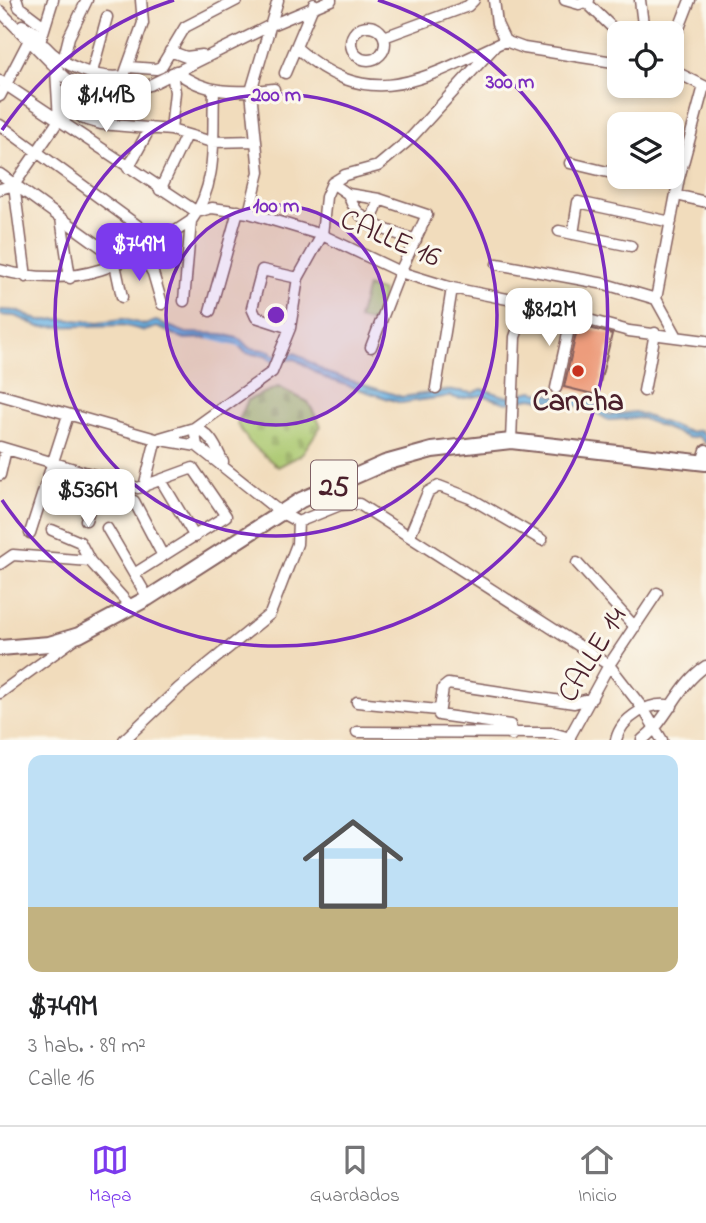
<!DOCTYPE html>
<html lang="es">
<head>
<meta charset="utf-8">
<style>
  body { margin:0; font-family:"Indie Flower",sans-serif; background:#f6f6f6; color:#202124; height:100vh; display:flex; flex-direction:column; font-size:26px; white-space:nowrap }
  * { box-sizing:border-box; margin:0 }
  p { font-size:23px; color:#757577 }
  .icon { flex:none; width:38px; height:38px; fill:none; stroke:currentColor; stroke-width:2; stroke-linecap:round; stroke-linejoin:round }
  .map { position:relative; height:740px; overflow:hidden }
  .side { display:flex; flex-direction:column; background:#fff; flex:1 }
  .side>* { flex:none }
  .fabs { position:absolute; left:607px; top:21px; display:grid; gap:14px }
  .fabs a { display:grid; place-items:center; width:77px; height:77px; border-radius:14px; background:#fff; box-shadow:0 4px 10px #0003; font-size:35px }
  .price { position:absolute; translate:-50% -60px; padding:0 16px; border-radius:14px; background:#fff; color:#222; font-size:23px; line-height:46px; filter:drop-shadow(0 2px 4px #0008) }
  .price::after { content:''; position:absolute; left:50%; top:42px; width:21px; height:16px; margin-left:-10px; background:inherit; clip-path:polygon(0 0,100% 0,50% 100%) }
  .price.on { background:#7c3aed; color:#fff }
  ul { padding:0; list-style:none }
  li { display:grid; align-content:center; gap:14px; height:371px; padding:0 28px }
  li span { display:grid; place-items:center; height:217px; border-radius:14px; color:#555 }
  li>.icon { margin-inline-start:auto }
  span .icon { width:126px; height:126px; fill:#fffc; stroke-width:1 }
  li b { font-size:30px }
  .menu { display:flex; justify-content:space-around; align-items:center; height:98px; border-top:2px solid #e0e0e0; background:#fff; font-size:19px; color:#757577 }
  .menu a { display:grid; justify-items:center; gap:4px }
  .menu .on { color:#7c3aed }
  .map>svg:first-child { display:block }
</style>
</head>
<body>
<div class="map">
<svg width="706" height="740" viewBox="0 0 706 740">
  <defs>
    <pattern id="cemetery-stones" width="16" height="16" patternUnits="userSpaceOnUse" patternTransform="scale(1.75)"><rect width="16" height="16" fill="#aac870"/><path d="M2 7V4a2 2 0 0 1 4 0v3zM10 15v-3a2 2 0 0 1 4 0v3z" fill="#94ab61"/></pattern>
    <pattern id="water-rules" width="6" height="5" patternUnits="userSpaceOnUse" patternTransform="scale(1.75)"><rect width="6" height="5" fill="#6fb6e6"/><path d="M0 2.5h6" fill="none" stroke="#5d93bb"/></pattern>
  </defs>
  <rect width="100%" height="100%" fill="#fbf7ec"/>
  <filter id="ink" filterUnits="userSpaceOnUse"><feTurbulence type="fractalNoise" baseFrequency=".0143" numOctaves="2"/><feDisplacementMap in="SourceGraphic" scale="14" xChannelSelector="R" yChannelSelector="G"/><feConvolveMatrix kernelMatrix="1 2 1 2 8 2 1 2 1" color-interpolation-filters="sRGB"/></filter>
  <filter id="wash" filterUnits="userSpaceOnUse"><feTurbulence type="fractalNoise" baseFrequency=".00686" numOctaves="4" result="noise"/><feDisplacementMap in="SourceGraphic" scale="28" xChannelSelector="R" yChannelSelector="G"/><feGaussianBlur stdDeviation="1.57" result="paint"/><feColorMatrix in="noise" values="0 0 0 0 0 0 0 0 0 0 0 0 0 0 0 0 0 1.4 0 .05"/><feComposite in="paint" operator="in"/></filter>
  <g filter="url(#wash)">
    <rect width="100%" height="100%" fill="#f1dcbc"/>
    <!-- green -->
    <path fill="#aac870" stroke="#7a744e" stroke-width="2" d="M367,287l16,5 -9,31 -16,-4z"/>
    <!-- cemetery -->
    <path fill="url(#cemetery-stones)" stroke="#7a744e" stroke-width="2" d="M278,387l30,15 13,24 -20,29 -23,12 -28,-24 -13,-19 11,-24z"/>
    <!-- water -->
    <path fill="url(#water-rules)" stroke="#5c6a88" stroke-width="2" d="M0,310l17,1 23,10 18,-2 41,3 24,-3 22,6 11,-4 30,12 37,1 17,5 9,9 21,3 4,4 22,-2 31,20 75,24 49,-7 22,3 9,-4 26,8 24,-6 59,12 19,12 25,-3 54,20 11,-2 6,6v8l-8,-8 -9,2 -48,-20 -33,2 -19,-12 -58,-10 -25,5 -23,-8 -24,4 -9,-3 -49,7 -76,-25 -30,-19 -23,2 -5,-5 -21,-3 -9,-9 -26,-6 -26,1 -28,-12 -12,4 -22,-6 -83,2 -24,-11 -16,-1z"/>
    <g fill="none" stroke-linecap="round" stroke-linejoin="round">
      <!-- stream -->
      <path stroke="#6fb6e6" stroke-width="2.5" d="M209,338l31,8"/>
    </g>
    <g id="blocks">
      <!-- building -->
      <path fill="#ed9c7c" d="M126,103l3,15 -23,-1 -2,-10z
        M578,325l34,9 -15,61 -33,-8z"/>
    </g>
  </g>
  <g filter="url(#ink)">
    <use href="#blocks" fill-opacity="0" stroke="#84615e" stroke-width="2"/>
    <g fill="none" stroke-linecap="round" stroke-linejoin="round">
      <!-- minor casing -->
      <g stroke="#84615e" stroke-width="13">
        <path id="minor" d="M17,0l2,7 25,19
          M494,0l3,24 8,17
          M565,0l14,4 10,-4
          M640,0l4,33
          M586,2l34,33
          M0,11l66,67 29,14 18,3 37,-10 119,-59 62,-26
          M22,25l13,7 11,19
          M351 43a17 17 0 1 1 34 0a17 17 0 1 1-34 0Z
          M676,36l14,-36
          M384,37l84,-31 6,-6
          M41,39l12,-39
          M45,46c17,20 54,34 79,30l19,-53 -2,-23
          M298,49c75,67 129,27 207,-8l19,7 96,15
          M170,51l16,6 16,-2
          M63,61l6,-24 18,-37
          M128,67l28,2 5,-2 24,-40 52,-27
          M56,70l3,50
          M672,70l34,17
          M176,71c29,24 62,22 98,18
          M92,72l15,-55
          M285,73l29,-69
          M0,81l197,131 15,-4 37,5 73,22 78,37 52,16 75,15 102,28 77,10
          M0,96l30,-58
          M76,113l8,6 17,5 70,6 41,12 44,-1
          M0,125l160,117
          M171,130l4,-38 -3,-19
          M570,163l50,12
          M128,168l22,-40
          M0,174l122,88
          M626,177l20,5 6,-5
          M332,183l16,11 31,5 48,16 -27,57 -29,75
          M0,189l14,-4
          M160,190l26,-55
          M348,194c10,32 40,36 68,46
          M676,195l30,7
          M249,213l10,-41 -8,-81 27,-91
          M61,218l9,60
          M370,225l9,-26
          M559,231l72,15
          M573,234l5,-32 93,20
          M141,252l12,21 9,31
          M115,264l7,33
          M497,264l108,20 51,15
          M0,270c78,21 127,-6 191,-49 28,-37 21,-86 23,-130
          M26,277l-12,-92 45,-65 54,-25
          M656,299l23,-121 25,-92
          M656,299l20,36
          M184,301l7,-80
          M210,311l28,-100
          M290,328l-34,-11 -4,-9 10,-38 36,8
          M436,388l16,-100
          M556,388l16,-73
          M644,391l11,-58
          M0,395l156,44 41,7 83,66 18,10 42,-17 19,-1 250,161 35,45 18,30
          M160,438l34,-10 78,-56 18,-44 8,-50 24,-43 4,-38 6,-14 13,-8 33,-9 31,-26 86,-94
          M511,441l4,-104 12,-34
          M197,446l-3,-18c17,5 22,20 29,34
          M0,447l138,41 55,-20 33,48 -92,58
          M702,462l4,-12
          M0,475l6,-26
          M162,482l33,55
          M144,487l12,-48
          M134,501l29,55
          M86,520l14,-44
          M107,528l41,70
          M52,530l28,12 10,19
          M30,533l38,-118
          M410,535l18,-43 11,-6 31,12 72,42
          M577,563l58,64
          M0,564l13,-9 77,6 41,46
          M0,693l73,-53
          M357,702l81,8
          M357,732l195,1 18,5
          M512,735l-2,-10 -71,-10 4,-27 5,-4 126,19 18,-5
          M124,740l55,-52 91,-74 27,-70 1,-22
          M568,740l41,-75 48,-72
          M616,740c5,-22 34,-40 56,-34
          M642,740c27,-21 35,-55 64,-74"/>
      </g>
      <!-- highway casing -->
      <g stroke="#84615e" stroke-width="18">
        <path id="highway" d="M0,648l49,-4 30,-9 69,-37 153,-98 84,-37 47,-13 79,-9 195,22"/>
      </g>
      <!-- minor -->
      <use href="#minor" stroke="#fff" stroke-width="10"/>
      <!-- highway -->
      <use href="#highway" stroke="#fff" stroke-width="14"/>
    </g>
  </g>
  <!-- distance rings -->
  <circle cx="276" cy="315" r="110" fill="#7b2cbf" fill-opacity=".12"/>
  <g fill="none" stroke="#7b2cbf" stroke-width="3.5">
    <circle cx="276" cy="315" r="110"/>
    <circle cx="276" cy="315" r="221"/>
    <path d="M2 130A331 331 0 0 1 174 0M378 0A331 331 0 1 1 2 500"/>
  </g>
  <!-- markers -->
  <circle fill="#c8321e" stroke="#fbf7ec" stroke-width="2.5" cx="578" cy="371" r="7"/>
  <g text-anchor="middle" stroke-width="6" stroke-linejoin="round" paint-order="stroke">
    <!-- shield labels -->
    <rect fill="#fbf7ec" stroke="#7f6065" stroke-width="2" x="311" y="460.5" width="46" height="49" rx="5"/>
    <g font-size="28" font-weight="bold" fill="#4a1f2b">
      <text x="334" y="495">25</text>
    </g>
    <!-- street labels -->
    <g font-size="30" fill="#4a1f2b" stroke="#fbf7ec">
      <text transform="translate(391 237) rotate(23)" y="10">CALLE 16</text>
      <text transform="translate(591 654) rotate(-59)" y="10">CALLE 14</text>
    </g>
    <!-- poi labels -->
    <g font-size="30" font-weight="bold" fill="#4a1f2b" stroke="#fbf7ec">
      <text x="578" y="410">Cancha</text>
    </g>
  </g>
  <circle cx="276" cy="315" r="10" fill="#7b2cbf" stroke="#fbf7ec" stroke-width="3.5"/>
  <g font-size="21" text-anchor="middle" font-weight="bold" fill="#7b2cbf" stroke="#fbf7ec" stroke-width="6" stroke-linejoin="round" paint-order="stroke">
    <text x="510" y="88">300 m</text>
    <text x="276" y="101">200 m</text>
    <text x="276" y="212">100 m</text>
  </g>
</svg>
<div class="fabs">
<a><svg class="icon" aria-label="locate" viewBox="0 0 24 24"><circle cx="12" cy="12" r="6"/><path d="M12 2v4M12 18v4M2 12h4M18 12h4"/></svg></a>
<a><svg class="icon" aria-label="layers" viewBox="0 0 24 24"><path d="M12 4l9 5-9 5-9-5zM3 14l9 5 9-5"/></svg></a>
</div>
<b class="price" style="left:106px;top:134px">$1.41B</b>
<b class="price on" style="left:139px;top:283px">$749M</b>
<b class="price" style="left:549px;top:348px">$812M</b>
<b class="price" style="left:88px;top:529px">$536M</b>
</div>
<section class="side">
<ul>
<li><span style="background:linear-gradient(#bfe0f5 70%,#c2b280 0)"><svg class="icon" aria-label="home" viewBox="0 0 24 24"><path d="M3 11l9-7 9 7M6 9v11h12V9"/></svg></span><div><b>$749M</b><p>3 hab. · 89 m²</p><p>Calle 16</p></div></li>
</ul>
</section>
<nav class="menu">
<a class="on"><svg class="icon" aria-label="map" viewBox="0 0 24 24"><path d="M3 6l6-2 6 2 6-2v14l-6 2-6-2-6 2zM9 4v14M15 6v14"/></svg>Mapa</a>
<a><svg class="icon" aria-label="saved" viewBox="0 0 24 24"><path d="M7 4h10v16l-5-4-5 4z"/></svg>Guardados</a>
<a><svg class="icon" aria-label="home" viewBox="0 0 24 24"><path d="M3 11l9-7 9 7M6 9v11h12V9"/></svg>Inicio</a>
</nav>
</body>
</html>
